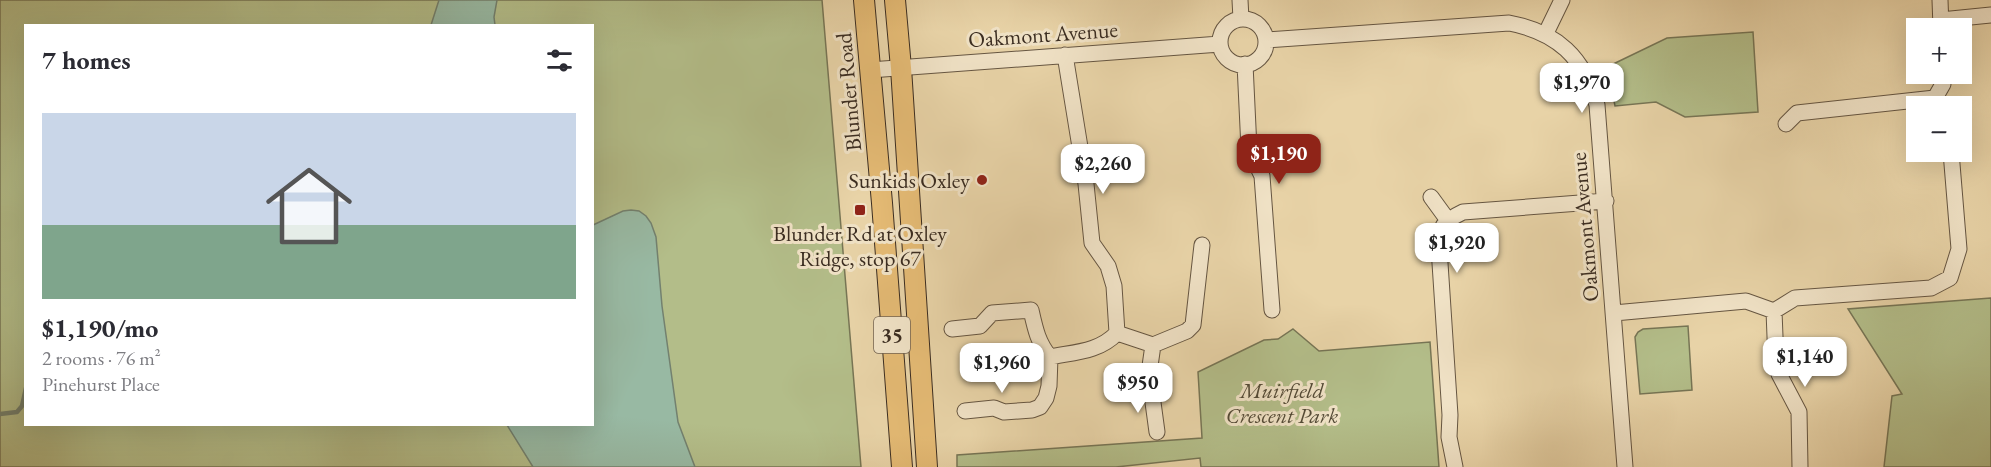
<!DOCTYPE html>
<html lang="en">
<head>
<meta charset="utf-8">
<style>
  body { margin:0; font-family:"EB Garamond",serif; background:#f7f7f7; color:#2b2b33; height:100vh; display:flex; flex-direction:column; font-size:22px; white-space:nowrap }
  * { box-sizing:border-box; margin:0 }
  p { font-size:20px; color:#7c7c81 }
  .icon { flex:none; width:33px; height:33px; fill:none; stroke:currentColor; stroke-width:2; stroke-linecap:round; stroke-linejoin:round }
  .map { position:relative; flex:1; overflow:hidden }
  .panel { position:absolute; left:24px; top:24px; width:570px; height:402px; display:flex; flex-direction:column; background:#fff; border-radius:0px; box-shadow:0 6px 24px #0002 }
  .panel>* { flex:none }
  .fabs { position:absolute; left:1906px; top:18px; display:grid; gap:12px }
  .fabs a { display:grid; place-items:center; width:66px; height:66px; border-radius:0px; background:#fff; box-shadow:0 6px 24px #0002; font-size:30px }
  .price { position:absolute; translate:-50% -51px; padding:0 14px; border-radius:12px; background:#fff; color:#222; font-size:20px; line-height:39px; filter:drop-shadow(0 2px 3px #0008) }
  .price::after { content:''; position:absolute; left:50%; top:36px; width:18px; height:14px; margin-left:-9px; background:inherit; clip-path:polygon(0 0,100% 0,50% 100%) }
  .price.on { background:#8f2418; color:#fff }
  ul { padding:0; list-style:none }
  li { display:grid; align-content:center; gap:12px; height:318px; padding:0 18px }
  li span { display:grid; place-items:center; height:186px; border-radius:0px; color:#555 }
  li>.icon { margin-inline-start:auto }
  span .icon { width:108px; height:108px; fill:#fffc; stroke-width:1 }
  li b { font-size:26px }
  h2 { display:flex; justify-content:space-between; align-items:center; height:72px; padding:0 18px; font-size:26px }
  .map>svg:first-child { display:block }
</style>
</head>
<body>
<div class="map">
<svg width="1991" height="467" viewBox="0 0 1991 467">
  <rect width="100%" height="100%" fill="#e8d3a7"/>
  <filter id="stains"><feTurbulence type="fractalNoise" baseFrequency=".00333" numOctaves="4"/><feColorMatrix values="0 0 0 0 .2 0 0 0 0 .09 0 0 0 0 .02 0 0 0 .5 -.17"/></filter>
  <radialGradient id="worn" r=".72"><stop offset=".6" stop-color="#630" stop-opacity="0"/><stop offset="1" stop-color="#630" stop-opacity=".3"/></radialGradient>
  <!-- green -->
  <path fill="#b3bd89" stroke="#777555" stroke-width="1.5" fill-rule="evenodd" d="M0,0h822l39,467h-861zM26,26h566v398h-566z
    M1753,32l5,80 -73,5 -29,-15 -41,4 -8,-39 60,-29z
    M1991,298v169h-107l8,-71 10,-2 -54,-85z
    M1688,326l4,64 -52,4 -5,-57 3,-5 5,-3z
    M1293,329l26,22 111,-9 9,125h-238l-1,-9 -84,9h-159v-12l245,-17 -4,-66 66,-32 14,-1z"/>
  <!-- water -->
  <path fill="#98b9a3" stroke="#73816f" stroke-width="1.5" d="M439,0h58l-3,17 1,8h-64z
    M631,210l8,1 7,5 5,7 5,14 6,69 16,116 17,45h-162l-26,-42 85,-1 1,-199 30,-14z"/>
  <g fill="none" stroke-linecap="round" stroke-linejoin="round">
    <!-- stream -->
    <path stroke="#73816f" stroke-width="4.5" d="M0,414l17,-2 5,-6 4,-18"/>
    <!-- minor casing -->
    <g stroke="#665642" stroke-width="17">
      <path id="minor" d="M1240,0l1,19
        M1940,0l1,28
        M1220 42a23 23 0 1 1 46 0a23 23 0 1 1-46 0Z
        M1941,20l50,-5
        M1546,33l16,-33
        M1266,40l243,-17c48,9 75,34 88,82l28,362
        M1065,55l21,129 6,59 16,23 6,20 3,47
        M1245,64l4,85 13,27 10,134
        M870,70l350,-26
        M1941,106l-6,-8 8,-14 -1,-10
        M1786,124l11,-11 138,-15
        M1431,197l16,22
        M1774,311l2,51 3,12 20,38 1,55
        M1614,313l132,-12 28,10 21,-13 136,-10 19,-10 9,-29 -8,-97
        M952,329l28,-3 12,-13 39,-3c4,18 7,33 19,47l-1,29 -3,12 -6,9 -8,3 -28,2 -10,-4 -29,3
        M1050,357c25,-5 49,-5 67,-24l36,12
        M1157,432l-8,-59 4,-28 34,-14 6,-6 9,-80
        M1455,467l-6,-30 1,-22 -11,-167c1,-22 3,-26 24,-36l143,-11"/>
    </g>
    <!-- major casing -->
    <g stroke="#3b2d21" stroke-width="22">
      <path id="major" d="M864,0l18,203 20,264
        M895,0l6,68 26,399"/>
    </g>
    <!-- minor -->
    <use href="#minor" stroke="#f0e2c6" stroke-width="15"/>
    <!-- major -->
    <use href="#major" stroke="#e4ba74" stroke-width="20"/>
  </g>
  <!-- markers -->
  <g fill="#8f2418" stroke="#f0e2c6" stroke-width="2">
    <circle cx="982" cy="180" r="6"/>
    <rect x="854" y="204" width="12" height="12" rx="3"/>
  </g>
  <g text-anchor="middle" stroke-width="6" stroke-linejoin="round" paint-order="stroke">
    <!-- shield labels -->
    <rect fill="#f0e2c6" stroke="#716352" stroke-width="1.5" x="874" y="317" width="36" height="36" rx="4.5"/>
    <g font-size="21" font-weight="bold" fill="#3b2d21">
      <text x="892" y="342">35</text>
    </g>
    <!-- street labels -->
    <g font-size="22" fill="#3b2d21" stroke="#f0e2c6">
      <text transform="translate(1043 34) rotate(-4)" y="8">Oakmont Avenue</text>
      <text transform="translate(848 92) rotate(-95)" y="8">Blunder Road</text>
      <text transform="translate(1584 227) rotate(-95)" y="8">Oakmont Avenue</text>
    </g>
    <!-- poi labels -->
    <g font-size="22" fill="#3b2d21" stroke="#f0e2c6" text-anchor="end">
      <text x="970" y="188">Sunkids Oxley</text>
      <text x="860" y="241" text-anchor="middle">Blunder Rd at Oxley<tspan x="860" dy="25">Ridge, stop 67</tspan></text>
    </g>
    <!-- park labels -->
    <g font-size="22" font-style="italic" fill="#534a36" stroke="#f0e2c6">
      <text x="1282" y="398">Muirfield<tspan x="1282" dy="25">Crescent Park</tspan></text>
    </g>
  </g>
  <rect width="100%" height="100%" filter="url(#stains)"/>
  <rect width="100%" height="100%" fill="url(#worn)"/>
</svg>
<div class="fabs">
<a>+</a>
<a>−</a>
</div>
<b class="price" style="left:1582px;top:114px">$1,970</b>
<b class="price on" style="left:1279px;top:185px">$1,190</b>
<b class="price" style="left:1103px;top:195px">$2,260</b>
<b class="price" style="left:1457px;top:274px">$1,920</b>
<b class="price" style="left:1805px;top:388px">$1,140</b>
<b class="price" style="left:1002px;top:394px">$1,960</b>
<b class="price" style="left:1138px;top:414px">$950</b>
<section class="panel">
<h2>7 homes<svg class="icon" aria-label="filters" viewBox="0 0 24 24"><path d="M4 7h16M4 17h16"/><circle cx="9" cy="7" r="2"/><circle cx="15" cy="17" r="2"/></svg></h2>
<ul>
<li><span style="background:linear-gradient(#c9d6e8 60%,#7fa58c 0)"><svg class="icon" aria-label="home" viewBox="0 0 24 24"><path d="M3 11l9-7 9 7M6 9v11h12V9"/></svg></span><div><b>$1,190/mo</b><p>2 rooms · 76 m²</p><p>Pinehurst Place</p></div></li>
</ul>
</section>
</div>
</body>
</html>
